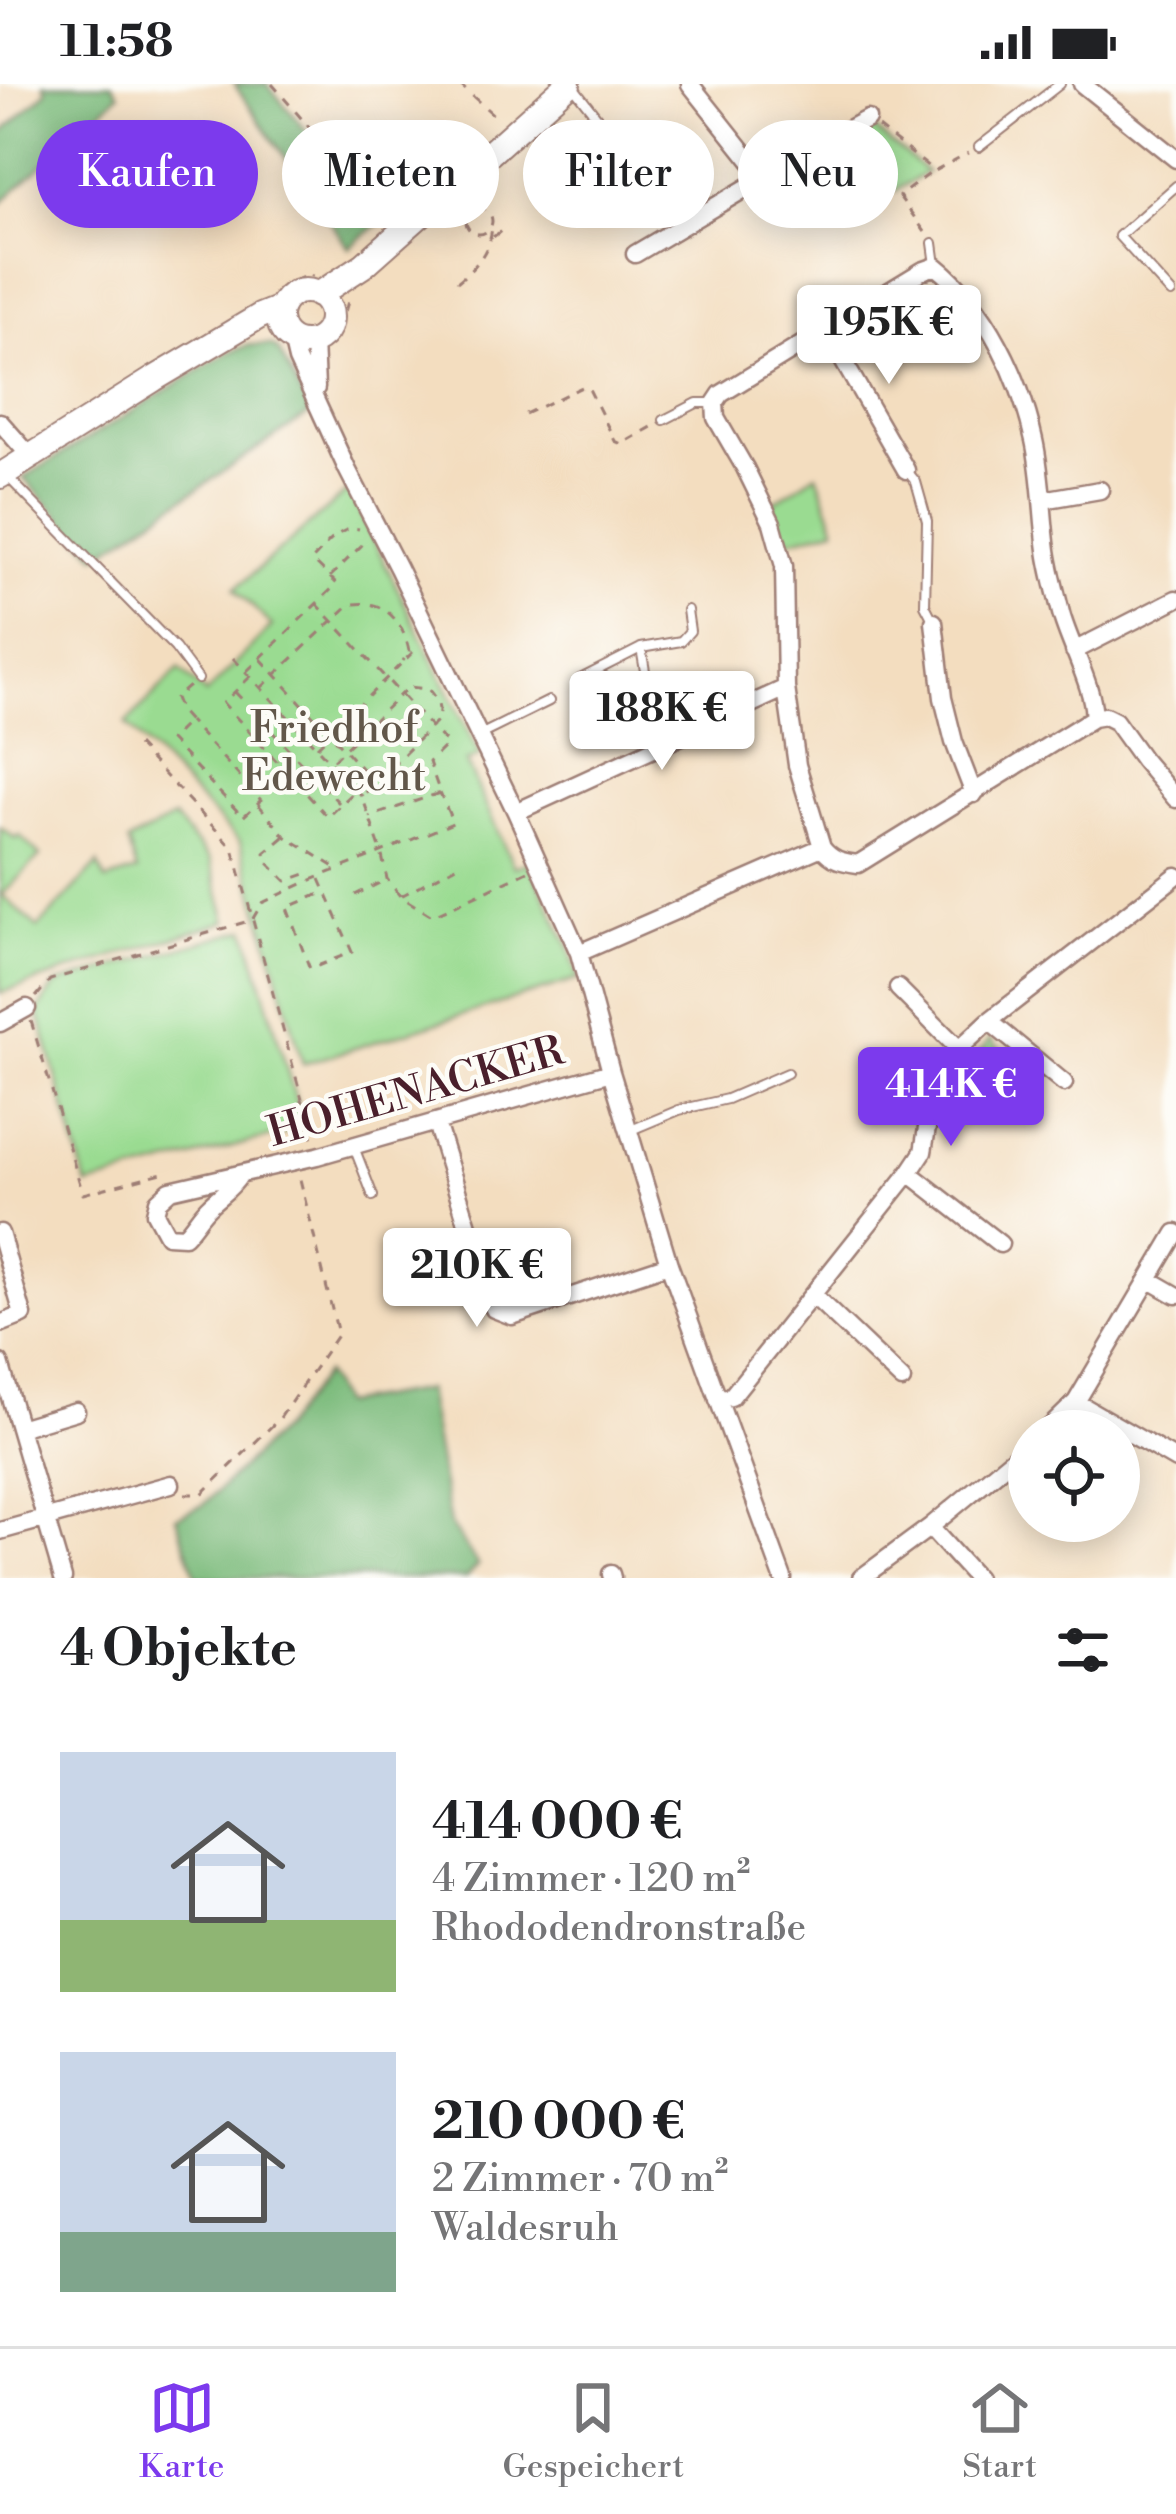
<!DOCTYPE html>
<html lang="de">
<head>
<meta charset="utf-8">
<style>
  body { margin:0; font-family:"Libre Bodoni",serif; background:#f6f6f6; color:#202124; height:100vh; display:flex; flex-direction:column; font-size:45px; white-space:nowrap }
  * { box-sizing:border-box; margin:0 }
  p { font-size:39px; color:#757577 }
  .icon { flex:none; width:66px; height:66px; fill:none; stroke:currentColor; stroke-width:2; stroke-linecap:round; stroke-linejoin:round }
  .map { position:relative; height:1494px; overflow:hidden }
  .drawer { display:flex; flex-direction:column; background:#fff; flex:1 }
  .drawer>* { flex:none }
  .banner { position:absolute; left:36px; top:36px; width:1104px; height:108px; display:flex; gap:24px }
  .controls { position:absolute; left:1008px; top:1326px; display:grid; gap:24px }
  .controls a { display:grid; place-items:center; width:132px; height:132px; border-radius:50%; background:#fff; box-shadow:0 6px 30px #0003; font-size:60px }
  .price { position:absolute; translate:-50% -102px; padding:0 27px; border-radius:12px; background:#fff; color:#222; font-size:39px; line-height:78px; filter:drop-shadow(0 3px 6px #0008) }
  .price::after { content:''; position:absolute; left:50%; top:72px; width:36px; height:27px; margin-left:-18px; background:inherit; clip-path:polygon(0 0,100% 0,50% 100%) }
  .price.current { background:#7c3aed; color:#fff }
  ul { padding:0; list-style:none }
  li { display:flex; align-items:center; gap:36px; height:300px; padding:0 60px }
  li span { display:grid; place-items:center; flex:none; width:336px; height:240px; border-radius:0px; color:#555 }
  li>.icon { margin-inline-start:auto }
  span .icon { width:144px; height:144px; fill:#fffc; stroke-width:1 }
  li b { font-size:51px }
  h2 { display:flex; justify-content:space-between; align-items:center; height:144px; padding:0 60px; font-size:51px }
  .pill { padding:0 42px; border-radius:54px; background:#fff; box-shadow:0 6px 30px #0003; font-size:42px; line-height:108px }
  .pill.current { background:#7c3aed; color:#fff }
  .status { display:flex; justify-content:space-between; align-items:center; height:84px; padding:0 60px; background:#fff; direction:ltr }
  .status svg { height:33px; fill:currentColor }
  .dock { display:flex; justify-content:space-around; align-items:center; height:168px; border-top:3px solid #e0e0e0; background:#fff; font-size:33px; color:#757577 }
  .dock a { display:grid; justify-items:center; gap:6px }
  .dock .current { color:#7c3aed }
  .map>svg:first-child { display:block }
</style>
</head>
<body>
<div class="status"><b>11:58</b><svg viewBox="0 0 49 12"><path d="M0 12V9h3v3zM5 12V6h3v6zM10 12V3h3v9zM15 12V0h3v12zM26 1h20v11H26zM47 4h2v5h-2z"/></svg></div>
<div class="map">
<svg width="1176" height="1494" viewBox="0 0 1176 1494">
  <rect width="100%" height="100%" fill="#fdfcf7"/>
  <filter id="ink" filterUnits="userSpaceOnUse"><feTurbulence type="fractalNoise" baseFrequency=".00833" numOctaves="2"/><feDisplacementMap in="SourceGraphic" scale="24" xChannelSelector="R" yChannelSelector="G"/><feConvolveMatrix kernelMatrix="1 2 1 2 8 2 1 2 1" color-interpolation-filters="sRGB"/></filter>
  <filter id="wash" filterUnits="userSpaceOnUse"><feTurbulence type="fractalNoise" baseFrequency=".004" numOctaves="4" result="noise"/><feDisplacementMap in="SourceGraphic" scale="48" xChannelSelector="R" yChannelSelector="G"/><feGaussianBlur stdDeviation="2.7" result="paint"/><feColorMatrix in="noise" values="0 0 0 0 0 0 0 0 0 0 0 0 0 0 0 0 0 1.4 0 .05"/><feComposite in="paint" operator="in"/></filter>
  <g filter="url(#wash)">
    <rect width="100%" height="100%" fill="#f3ddbf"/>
    <!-- green -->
    <path fill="#9adb91" stroke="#727d5e" stroke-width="3" d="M867,39l60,49 -32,19 -36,-63z
      M817,390l19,54 -53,14 -12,-38z
      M349,406l131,266 -14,6 48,105 15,-5 37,78 13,39 -276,85 -63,-222 -114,-118 53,-55 27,25 66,-68 -37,-37z
      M174,734l36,42 17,61 -227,72v-166l16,12 4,-3 20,20 -38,39 36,33 60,-64 8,17 31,-10 -9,-29z
      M246,845l58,199 -217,58 -49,-175 18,-27z
      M990,955l21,23 -33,42 -9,5 -16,-20z"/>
    <!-- forest -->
    <path fill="#7bbb7b" stroke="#626d53" stroke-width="3" d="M44,0h68l7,10 -119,110v-69l47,-44z
      M234,0h33l68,81 43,59 -29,24z
      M250,261h21l7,5 33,63 -214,143 -74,-78 206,-126z
      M324,1290l17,30 85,-14 24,135 28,40 -12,13h-269l-21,-61 27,-12 80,-78z"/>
  </g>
  <g filter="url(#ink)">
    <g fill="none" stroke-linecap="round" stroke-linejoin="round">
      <!-- lane casing -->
      <g stroke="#9e7e75" stroke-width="12">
        <path id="lane" d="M572,1l50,64
          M979,63l81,-63
          M933,159l3,22
          M1171,209l-52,-57 57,-50
          M664,336l33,-17h15
          M907,387l9,11 11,39 -2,84 9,17
          M6,391l169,173 23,31
          M641,564l17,98
          M580,595l61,-31 40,-7 9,-10 -3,-21
          M480,651l69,-34
          M631,1046l48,-20 48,-11 60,-26
          M354,1063l19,49"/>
      </g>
      <!-- street casing -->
      <g stroke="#9e7e75" stroke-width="21">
        <path id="street" d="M690,0l74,93
          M1082,0l94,75
          M635,170l182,-108 50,-27
          M826,247l80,139
          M292,255l5,21 50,109 51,99 118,244 63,141 32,119 58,192 114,314
          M314,257l2,47
          M0,338l31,35
          M1043,416l57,-10
          M934,538l9,76 11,44 20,52
          M1074,567l102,-52
          M516,728l270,-124
          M822,763l-25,-82 -11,-77 -2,-122 -12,-43 -27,-55 -29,-50 -1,-15 6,-9 201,-123 14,-5c51,41 84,111 98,174 8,36 8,74 13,110 3,22 9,42 14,63 7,28 36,81 32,105l12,-2 10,5 28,39 33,39
          M579,869l243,-106c10,13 20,15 36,17l235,-146
          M898,904l61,61
          M989,937l75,62
          M0,939l27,-15
          M436,1039l58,186 18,7 157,-52
          M909,1089l91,71
          M239,1092c-8,13 -19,19 -29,29 -10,9 -16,21 -26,31l-17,-1 -12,-22 3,-12 12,-11 147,-34 294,-84
          M0,1149l23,82 -23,9
          M1150,1196l26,15
          M813,1211l89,85
          M0,1279l63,215
          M718,1316l13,-3 178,-224 14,-21 11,-66 25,-37 30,-28 187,-145
          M1076,1318l100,58
          M19,1344l57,-17
          M1046,1347l30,-29 100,-169
          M930,1443l46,51
          M0,1447l171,-47
          M611,1490l1,4
          M861,1494l69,-51 99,-82"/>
      </g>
      <!-- secondary casing -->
      <g stroke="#9e7e75" stroke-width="28">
        <path id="secondary" d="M279 233a26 26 0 1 1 52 0a26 26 0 1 1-52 0Z
          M318,211l46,-30 204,-181
          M0,392l154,-97 106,-63 20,-8"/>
      </g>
      <!-- path -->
      <path stroke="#9e7e75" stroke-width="3" stroke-dasharray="9 9" stroke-linecap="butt" d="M272,0l65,76 44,64
        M459,0l38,34
        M878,43l56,44 34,-18
        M466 137a13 13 0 1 1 26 0a13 13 0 1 1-26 0Z
        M925,148l-26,-36 33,-24
        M493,153l8,-6
        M457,198c19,-15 34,-32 35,-57
        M278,205l29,-14 6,1
        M331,260l10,-18 8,-28
        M525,330l59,-28 5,3 26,52 7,3 35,-20
        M330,493l32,-32 1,-8
        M316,519l131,141 -18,18 11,31 -71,24
        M233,574l129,138 19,55 6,28 13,17 32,20 96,-45
        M261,575l111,121
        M247,587l90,-87 -25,-24c13,-13 28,-35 47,-31
        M250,593l-27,26 105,114 26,-25
        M189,602l-14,12 5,13 9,10 -19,19 73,77 18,-17 -72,-79
        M261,604l88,-83c33,-8 54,15 60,46l-6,10
        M235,608l104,111
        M137,661l96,103 80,291
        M317,663l100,-99
        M333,676l75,-73 20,2c9,11 14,18 9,32l-74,74
        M258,720l27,32 53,33
        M284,753l-19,16 1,8 20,20 20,-7 2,4
        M320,795l32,73 -42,17 -23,-61 38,-16
        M355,811l31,-15
        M401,812l63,-34
        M36,913l14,-17 202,-60 10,-17 47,-22 144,-58 -13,-30
        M31,937l52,173 79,-21 4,2
        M185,1410h17l78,-76 58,-84 -39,-159"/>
      <!-- lane -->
      <use href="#lane" stroke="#fff" stroke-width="8"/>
      <!-- street -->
      <use href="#street" stroke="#fff" stroke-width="16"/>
      <!-- secondary -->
      <use href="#secondary" stroke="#fff" stroke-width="24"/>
    </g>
  </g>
  <g text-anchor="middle" stroke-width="9" stroke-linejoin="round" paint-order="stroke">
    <!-- park labels -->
    <g font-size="42" fill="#62574a" stroke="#fdfcf7">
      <text x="334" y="658">Friedhof<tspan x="334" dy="48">Edewecht</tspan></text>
    </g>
    <!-- street labels -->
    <g font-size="42" fill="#4a1f2b" stroke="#fdfcf7">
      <text transform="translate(415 1006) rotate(-16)" y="15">HOHENACKER</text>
    </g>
  </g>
</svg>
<div class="controls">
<a><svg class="icon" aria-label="locate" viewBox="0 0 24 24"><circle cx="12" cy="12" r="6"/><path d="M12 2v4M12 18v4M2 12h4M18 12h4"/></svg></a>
</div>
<b class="price" style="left:889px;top:303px">195K €</b>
<b class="price" style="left:662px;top:689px">188K €</b>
<b class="price current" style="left:951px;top:1065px">414K €</b>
<b class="price" style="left:477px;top:1246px">210K €</b>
<div class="banner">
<a class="pill current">Kaufen</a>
<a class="pill">Mieten</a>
<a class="pill">Filter</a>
<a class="pill">Neu</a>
</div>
</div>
<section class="drawer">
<h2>4 Objekte<svg class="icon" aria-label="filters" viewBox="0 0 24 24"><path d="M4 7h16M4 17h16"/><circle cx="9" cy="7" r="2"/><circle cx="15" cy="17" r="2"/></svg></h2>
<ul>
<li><span style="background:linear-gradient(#c9d6e8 70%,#8fb573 0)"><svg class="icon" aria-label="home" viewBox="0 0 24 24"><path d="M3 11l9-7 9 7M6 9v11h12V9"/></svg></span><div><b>414 000 €</b><p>4 Zimmer · 120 m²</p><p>Rhododendronstraße</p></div></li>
<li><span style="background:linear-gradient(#c9d6e8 75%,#7fa58c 0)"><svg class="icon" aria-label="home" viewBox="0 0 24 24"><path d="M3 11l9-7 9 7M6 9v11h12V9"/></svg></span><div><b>210 000 €</b><p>2 Zimmer · 70 m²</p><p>Waldesruh</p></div></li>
</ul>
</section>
<nav class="dock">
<a class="current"><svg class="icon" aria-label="map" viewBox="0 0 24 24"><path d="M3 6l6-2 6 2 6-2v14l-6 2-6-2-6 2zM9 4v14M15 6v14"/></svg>Karte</a>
<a><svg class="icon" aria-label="saved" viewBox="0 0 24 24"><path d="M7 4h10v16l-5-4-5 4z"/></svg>Gespeichert</a>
<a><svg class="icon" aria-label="home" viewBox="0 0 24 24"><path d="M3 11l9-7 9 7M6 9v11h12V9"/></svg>Start</a>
</nav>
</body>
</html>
